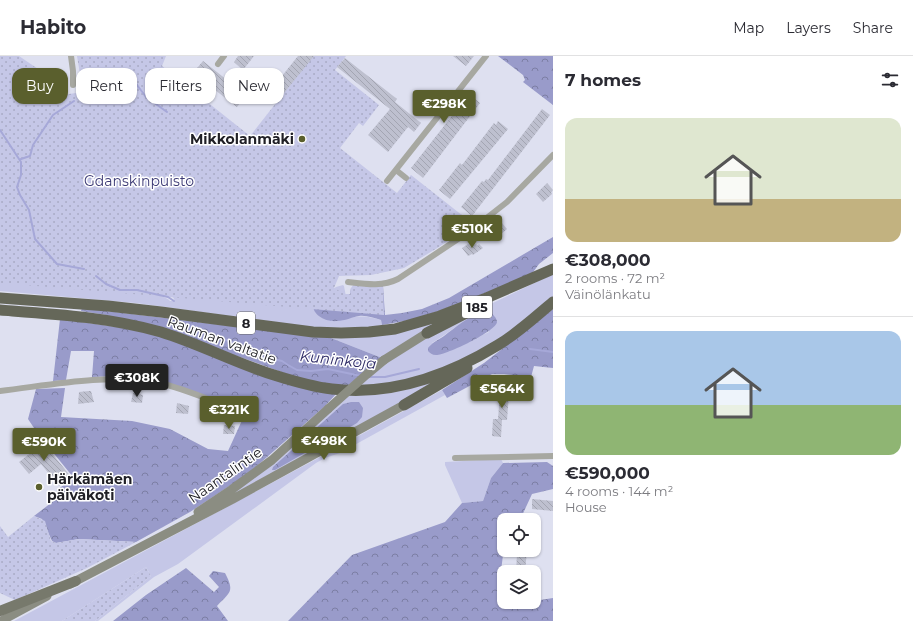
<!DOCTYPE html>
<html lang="en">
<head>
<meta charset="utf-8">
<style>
  body { margin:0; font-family:Montserrat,sans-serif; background:#f2f2f3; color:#2b2b33; height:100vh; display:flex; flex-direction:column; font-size:15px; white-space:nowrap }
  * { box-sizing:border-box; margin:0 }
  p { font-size:13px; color:#7c7c81 }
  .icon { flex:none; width:22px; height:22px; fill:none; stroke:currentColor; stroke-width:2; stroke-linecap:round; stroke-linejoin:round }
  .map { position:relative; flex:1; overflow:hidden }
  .details { display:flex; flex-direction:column; background:#fff; width:360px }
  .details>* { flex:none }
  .guide { position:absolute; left:12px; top:12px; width:380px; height:36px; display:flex; gap:8px }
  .controls { position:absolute; left:497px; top:457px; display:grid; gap:8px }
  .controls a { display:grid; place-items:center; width:44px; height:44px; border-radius:8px; background:#fff; box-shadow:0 1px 3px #0004; font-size:20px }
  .price { position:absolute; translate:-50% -34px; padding:0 9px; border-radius:4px; background:#5a5f2d; color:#fff; font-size:13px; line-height:26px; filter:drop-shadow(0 1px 2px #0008) }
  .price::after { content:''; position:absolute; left:50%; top:24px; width:12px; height:9px; margin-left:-6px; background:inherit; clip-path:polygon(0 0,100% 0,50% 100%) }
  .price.current { background:#222; color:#fff }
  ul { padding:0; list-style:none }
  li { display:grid; align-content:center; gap:8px; height:212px; padding:0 12px }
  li+li { border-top:1px solid #e1e1e2 }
  li span { display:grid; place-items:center; height:124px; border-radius:12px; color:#555 }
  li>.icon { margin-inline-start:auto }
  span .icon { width:72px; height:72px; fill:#fffc; stroke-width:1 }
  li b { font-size:17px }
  h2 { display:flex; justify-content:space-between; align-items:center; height:48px; padding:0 12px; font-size:17px }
  .pill { padding:0 14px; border-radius:12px; background:#fff; box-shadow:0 1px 3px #0004; font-size:14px; line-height:36px }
  .pill.current { background:#5a5f2d; color:#fff }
  header { display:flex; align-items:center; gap:24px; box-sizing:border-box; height:56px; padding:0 20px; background:#fff; border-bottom:1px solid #e1e1e2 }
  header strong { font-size:19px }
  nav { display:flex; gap:22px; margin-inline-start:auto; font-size:14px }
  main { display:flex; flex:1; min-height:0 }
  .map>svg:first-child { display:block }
</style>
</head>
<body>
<header>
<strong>Habito</strong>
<nav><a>Map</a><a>Layers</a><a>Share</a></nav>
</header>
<main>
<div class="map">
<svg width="553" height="565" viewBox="0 0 553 565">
  <defs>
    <pattern id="forest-crowns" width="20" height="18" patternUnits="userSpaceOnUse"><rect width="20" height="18" fill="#999bca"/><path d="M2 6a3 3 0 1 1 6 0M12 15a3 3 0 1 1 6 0" fill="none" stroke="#7c7ea4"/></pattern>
    <pattern id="park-dots" width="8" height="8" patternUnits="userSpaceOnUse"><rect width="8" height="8" fill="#c5c7e7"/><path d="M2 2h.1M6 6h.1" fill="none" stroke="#a9abc6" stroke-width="1.8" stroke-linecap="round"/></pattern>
    <pattern id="building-back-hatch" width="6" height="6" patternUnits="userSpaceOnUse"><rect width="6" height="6" fill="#bec0cf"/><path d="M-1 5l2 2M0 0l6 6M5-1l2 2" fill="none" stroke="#a3a5b2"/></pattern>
  </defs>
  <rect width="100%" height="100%" fill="#dee0f0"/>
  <!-- grass -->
  <path fill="#c5c7e7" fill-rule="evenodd" d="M0,205l161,35 7,3 2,2h5l-3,-6 144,6 20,-14 7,-2 1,1 6,32c13,-3 19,-1 31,2l1,5 -10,2 -54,1 -182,-25 -136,-12z
    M553,218v24l-45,35 -27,18 -63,27 -62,10 17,-14 29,-22 45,-27zM482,256l7,20 -34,16 -23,-5c17,-10 31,-24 50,-31z
    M440,264l-58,38 -51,-20z
    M453,318l-221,121 117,-101z
    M442,334l3,5 -105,58 -15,5 -9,5 -138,101 -24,13 -56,44h-3l56,-45 -5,-9 -84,54h-48l308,-165z
    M501,403l2,4 -12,15 -8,23 -21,2 -17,-38v-3z"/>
  <!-- forest -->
  <path fill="url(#forest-crowns)" d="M498,0h55v49l-30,-23 2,-2 -2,-5z
    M553,181v16l-14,11 -8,11 -92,36 -29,9 -28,5 -1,-5c-7,-2 -15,-5 -22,-4 -7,1 -14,5 -22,5 -9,1 -23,-4 -24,-15l27,-12h10l1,-6 32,-2 2,29 17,-2 20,-4 27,-11z
    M82,252l249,30 51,20 -33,27 -16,1 -38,-9 -55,-20 -134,-42 -25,-4z
    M553,253v59l-19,-2 -3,11 -27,-3h-12l-45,24 -5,-8 42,-27z
    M482,256h9c2,3 6,6 6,10 0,9 -53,34 -61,33 -4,0 -6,-2 -8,-4v-3c5,-6 10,-8 16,-12 12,-9 23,-19 38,-24z
    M60,263l64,9 32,7 181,58 -12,13 -76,67 -59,39 -54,30 -57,-3 -23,4 -4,-2 -10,-22 -8,-3 30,-23 -4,-5 13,-11 -35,-43 -10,-15 8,-30 29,-1 -4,29 71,4 38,8 38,20 20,2 16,-35 -15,-10 -73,-26 -36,-4 -28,1 2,-26h-23l-5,29 -13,1z
    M351,346h8l4,6 -1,9 -5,6 -82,47h-3l1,-3 70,-63z
    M547,406l6,4v23l-21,5 -12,26h-16v27l-5,40 5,3v12h30v-1l19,-3v23h-265l64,-66 93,-33 17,-19 21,-2 8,-23 12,-15z
    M186,512l28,24 5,-5 -10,-11 4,-5 12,2c10,19 5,19 -8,33l11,15h-115l33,-26z"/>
  <!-- park -->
  <path fill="url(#park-dots)" d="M0,0h19l41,28 2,11 21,-3 -6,-36h89l-4,10 88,70 63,-80h33l-11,14 44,35 -16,21 -4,-3 -19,25 57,45 14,-18 61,48 -33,24 -35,21 -33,7 -32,1 -5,12 11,6h5l1,-6 3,-4 23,3 6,-1 1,29 -384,-32z
    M34,460l11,5 6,20 5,2 23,-4 57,3 -49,26 -72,32 -15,-7v-67l8,11z
    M146,511l5,9 -56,45h-33z"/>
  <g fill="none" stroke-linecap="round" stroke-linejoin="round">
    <!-- stream -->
    <path stroke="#a6a8d8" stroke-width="2" d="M125,13l21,28 21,15
      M79,42l40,-26
      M0,74l21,32v13l-4,12 3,8 9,15 6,29 22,25 27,5
      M21,103l9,-3 3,-11 20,-30 21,-14
      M96,220l10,8 14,6h17l31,7 6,4
      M192,269l4,5 68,23 9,6 9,2 6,4 9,5 14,1 17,-2 33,7
      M530,293l23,3
      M369,321h16l34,-8"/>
  </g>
  <!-- building -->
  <path fill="url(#building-back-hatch)" d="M238,0h16l-11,14 -9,-8z
    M298,0h16l-34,42 -10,-7z
    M453,0h21l-8,10z
    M345,2l52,41 -2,3 26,21 -7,9 -6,-5 -20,25 -20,-17 22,-26 -53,-42z
    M203,5l43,34 -9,12 -44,-34z
    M471,40l9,7 -57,75 -12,-10 55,-70 2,1z
    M542,53l8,6 -78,101 -11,-9 21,-26 2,1 2,-3 2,1z
    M498,65l10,8 -58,70 -11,-9 21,-27 2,2 32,-42 2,2z
    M547,127l6,7 -2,3 1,1 -9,8 -7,-8z
    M502,167l5,6 -7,6 -2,-1 -4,3 -5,-6 5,-5 1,2z
    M468,188l3,3 5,-3 1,2 2,-2 4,4 -10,7 -1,-1 -4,2 -6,-8z
    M501,324l9,1 -3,39h-5l-1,17 -9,-1 1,-17h5z
    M89,335h2l3,11 -16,2 1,-12z
    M133,337l10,2 -1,8 -11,-1z
    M177,347l12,3 -1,8 -12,-1z
    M224,369l11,1 -1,8h-11z
    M39,381l32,40 -12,9 -18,-22 -12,10 -10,-12 13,-10 -5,-6z
    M532,443l21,2v10l-21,-2z
    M522,494h5l-2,22h-9l1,-18 5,1z"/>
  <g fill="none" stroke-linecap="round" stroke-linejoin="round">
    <!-- street -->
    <path stroke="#a7a8a1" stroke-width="6" d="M71,0l2,15v14
      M218,8l6,-8
      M396,114l10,8
      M387,125l99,-125
      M348,226c17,2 34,5 50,-3l72,-48 37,-29 46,-47
      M0,335c51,-6 103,-17 154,-9 24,4 47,15 70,23
      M455,402l98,-2"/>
    <!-- secondary -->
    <path stroke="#8b8d82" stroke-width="9" d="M384,304l43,-27
      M198,456l33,-22 41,-30 56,-51
      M70,528l163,-85 171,-94
      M1,565l46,-25"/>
    <!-- primary -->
    <path stroke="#77796c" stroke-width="10" d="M0,555l76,-30"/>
    <!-- highway -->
    <path stroke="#656759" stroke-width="11" d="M0,242l108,8 53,6 152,20 28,1 28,-1 26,-3 45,-13 44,-17 69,-30
      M0,254c54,4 108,7 161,22 39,12 74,31 113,43 19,6 39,12 58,14 59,7 117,-14 166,-44 20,-12 37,-28 55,-43
      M427,277l43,-22
      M404,349l63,-37"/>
    <!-- secondary-bridge -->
    <path stroke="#8b8d82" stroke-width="9" d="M328,353l38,-34 18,-15"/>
  </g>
  <!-- markers -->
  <g fill="#5a5f2d" stroke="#fff" stroke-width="1.5">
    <circle cx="302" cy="83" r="4"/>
    <circle cx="39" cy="431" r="4"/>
  </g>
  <g text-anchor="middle" stroke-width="3" stroke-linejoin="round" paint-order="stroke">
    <!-- shield labels -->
    <g fill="#fff" stroke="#636367" stroke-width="1">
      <rect x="462" y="240" width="30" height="22" rx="3"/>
      <rect x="237" y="256" width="18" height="22" rx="3"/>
    </g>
    <g font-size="13" font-weight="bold" fill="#202026">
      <text x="477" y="256">185</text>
      <text x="246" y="272">8</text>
    </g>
    <!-- poi labels -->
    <g font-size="14" font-weight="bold" fill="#202026" stroke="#fff" text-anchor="end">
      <text x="294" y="88">Mikkolanmäki</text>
      <text x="47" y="428" text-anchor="start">Härkämäen<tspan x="47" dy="16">päiväkoti</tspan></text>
    </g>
    <!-- park labels -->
    <g font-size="14" fill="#3c3a75" stroke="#fff">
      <text x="139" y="130">Gdanskinpuisto</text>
    </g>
    <!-- street labels -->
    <g font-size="14" fill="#202026" stroke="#fff">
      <text transform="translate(222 284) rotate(20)" y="5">Rauman valtatie</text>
      <text transform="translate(225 419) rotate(-35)" y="5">Naantalintie</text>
    </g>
    <!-- water labels -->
    <g font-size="15" font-style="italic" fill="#302d67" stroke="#fff">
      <text transform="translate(338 304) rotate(6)" y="5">Kuninkoja</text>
    </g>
  </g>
</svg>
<div class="controls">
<a><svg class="icon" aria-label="locate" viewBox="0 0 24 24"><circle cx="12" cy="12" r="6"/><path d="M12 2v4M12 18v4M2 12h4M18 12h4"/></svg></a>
<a><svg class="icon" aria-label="layers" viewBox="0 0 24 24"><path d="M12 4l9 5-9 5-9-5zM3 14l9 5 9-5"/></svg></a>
</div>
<b class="price" style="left:444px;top:68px">€298K</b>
<b class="price" style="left:472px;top:193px">€510K</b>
<b class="price current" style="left:137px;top:342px">€308K</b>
<b class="price" style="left:502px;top:353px">€564K</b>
<b class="price" style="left:229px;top:374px">€321K</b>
<b class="price" style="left:324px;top:405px">€498K</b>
<b class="price" style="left:44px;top:406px">€590K</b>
<div class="guide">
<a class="pill current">Buy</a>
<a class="pill">Rent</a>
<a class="pill">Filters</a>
<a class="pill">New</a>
</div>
</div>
<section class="details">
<h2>7 homes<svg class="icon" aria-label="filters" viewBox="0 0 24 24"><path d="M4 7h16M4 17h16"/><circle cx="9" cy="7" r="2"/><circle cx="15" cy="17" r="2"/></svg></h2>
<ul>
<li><span style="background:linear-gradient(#dfe7d0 65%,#c2b280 0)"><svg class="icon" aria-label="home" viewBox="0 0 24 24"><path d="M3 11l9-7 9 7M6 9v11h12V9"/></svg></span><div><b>€308,000</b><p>2 rooms · 72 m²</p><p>Väinölänkatu</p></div></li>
<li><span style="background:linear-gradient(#a9c7e8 60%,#8fb573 0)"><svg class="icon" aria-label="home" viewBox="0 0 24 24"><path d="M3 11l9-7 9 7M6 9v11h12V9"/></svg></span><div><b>€590,000</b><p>4 rooms · 144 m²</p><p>House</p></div></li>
</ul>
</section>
</main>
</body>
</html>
